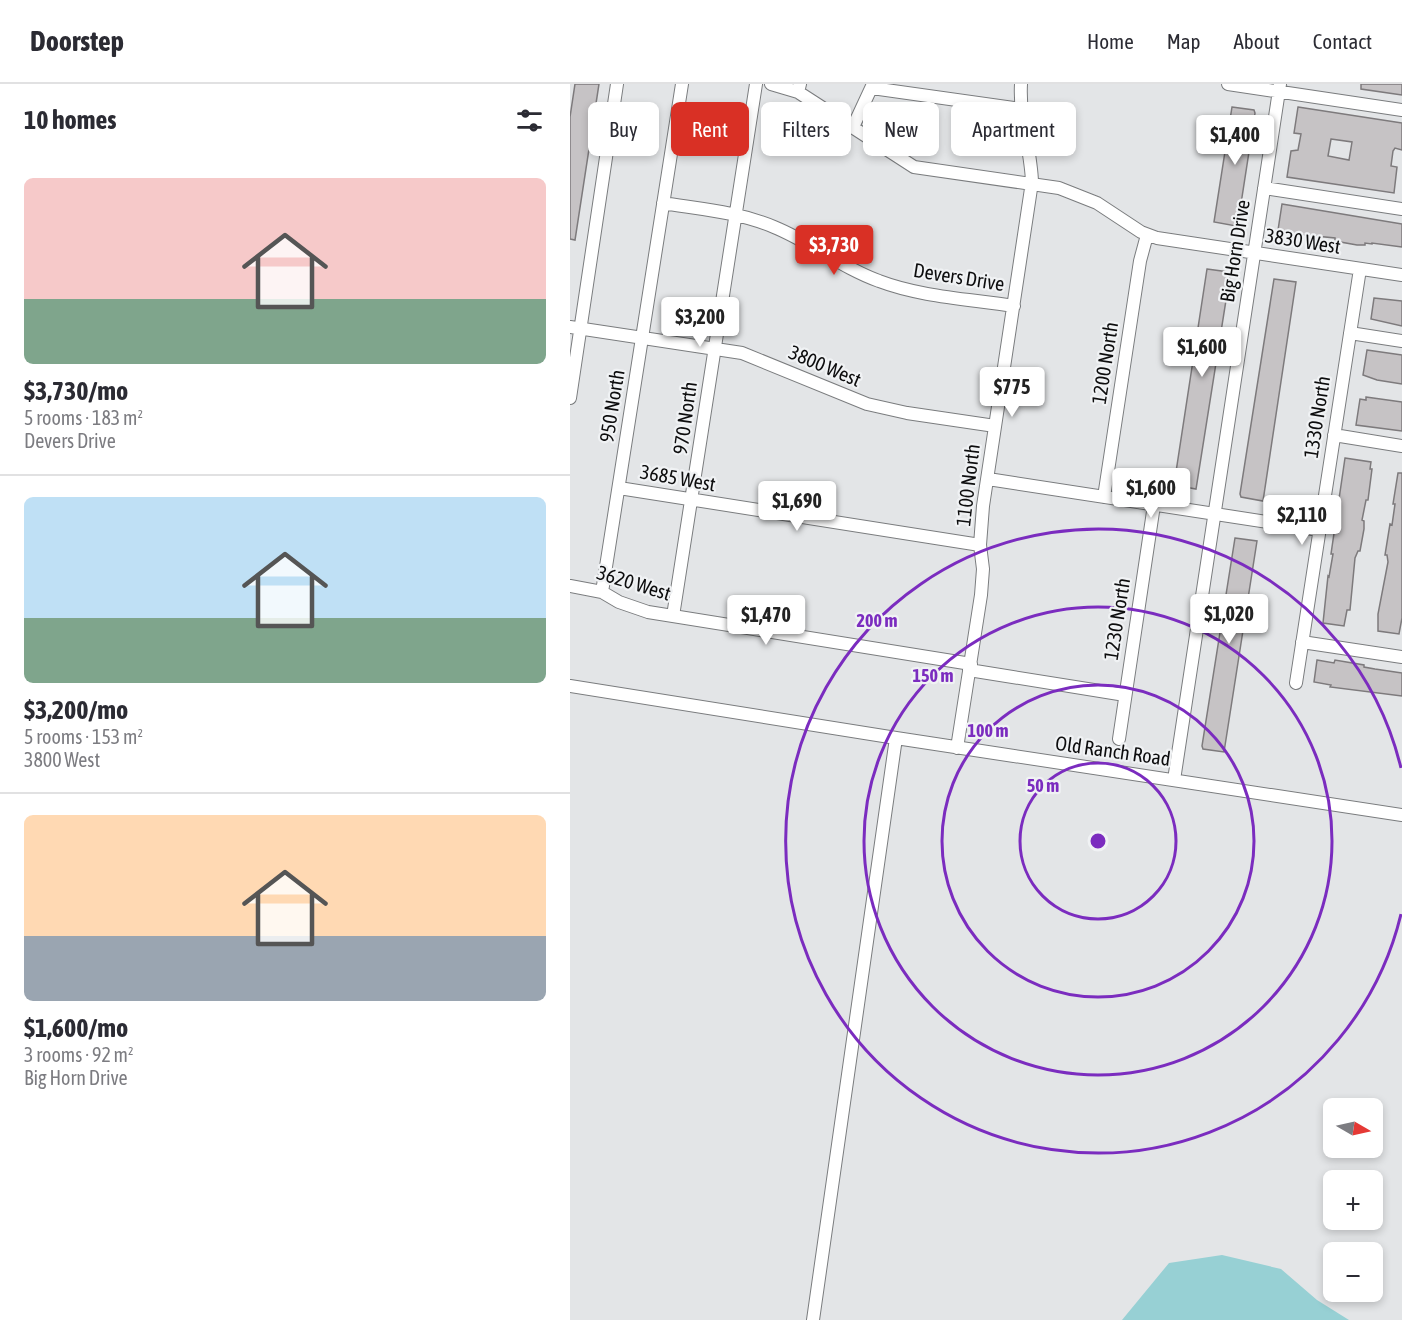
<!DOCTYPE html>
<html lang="en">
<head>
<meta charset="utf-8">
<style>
  body { margin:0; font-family:"Asap Condensed",sans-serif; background:#f2f2f3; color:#2b2b33; height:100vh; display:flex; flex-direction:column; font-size:22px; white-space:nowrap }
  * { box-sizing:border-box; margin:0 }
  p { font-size:20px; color:#7c7c81 }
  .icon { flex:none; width:33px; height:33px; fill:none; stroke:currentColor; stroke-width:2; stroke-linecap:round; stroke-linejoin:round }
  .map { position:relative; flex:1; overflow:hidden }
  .side { display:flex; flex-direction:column; background:#fff; width:570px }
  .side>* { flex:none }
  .guide { position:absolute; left:18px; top:18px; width:570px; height:54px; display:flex; gap:12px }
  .needle { width:39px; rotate:99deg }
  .controls { position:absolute; left:753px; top:1014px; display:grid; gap:12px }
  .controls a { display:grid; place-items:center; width:60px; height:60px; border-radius:9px; background:#fff; box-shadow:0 3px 9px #0003; font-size:30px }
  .price { position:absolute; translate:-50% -51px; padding:0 14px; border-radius:6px; background:#fff; color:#222; font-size:20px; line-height:39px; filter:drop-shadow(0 2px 3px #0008) }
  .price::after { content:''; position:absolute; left:50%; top:36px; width:18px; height:14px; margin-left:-9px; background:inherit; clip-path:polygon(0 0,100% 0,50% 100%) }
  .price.current { background:#d93025; color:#fff }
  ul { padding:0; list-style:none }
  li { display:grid; align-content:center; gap:12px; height:318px; padding:0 24px }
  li+li { border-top:2px solid #e1e1e2 }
  li span { display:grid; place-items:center; height:186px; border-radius:9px; color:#555 }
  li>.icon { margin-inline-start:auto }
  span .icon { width:108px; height:108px; fill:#fffc; stroke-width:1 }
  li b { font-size:26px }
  h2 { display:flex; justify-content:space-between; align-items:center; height:72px; padding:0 24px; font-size:26px }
  .chip { padding:0 21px; border-radius:9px; background:#fff; box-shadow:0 3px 9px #0003; font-size:21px; line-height:54px }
  .chip.current { background:#d93025; color:#fff }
  header { display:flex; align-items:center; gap:36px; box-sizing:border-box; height:84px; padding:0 30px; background:#fff; border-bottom:2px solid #e1e1e2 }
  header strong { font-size:28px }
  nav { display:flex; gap:33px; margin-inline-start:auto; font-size:21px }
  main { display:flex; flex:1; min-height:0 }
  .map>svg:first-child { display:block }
</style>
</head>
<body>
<header>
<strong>Doorstep</strong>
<nav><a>Home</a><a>Map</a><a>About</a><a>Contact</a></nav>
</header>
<main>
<section class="side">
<h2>10 homes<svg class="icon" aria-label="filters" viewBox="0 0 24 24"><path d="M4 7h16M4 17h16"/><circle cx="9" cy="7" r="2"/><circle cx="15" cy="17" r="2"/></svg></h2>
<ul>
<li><span style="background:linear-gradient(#f6c9c9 65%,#7fa58c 0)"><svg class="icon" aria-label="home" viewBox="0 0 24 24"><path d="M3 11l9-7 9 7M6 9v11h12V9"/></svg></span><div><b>$3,730/mo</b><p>5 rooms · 183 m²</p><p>Devers Drive</p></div></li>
<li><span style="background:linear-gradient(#bfe0f5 65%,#7fa58c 0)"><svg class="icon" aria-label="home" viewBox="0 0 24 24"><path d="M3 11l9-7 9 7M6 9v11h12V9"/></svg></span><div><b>$3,200/mo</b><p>5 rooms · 153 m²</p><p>3800 West</p></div></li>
<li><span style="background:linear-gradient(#ffd9b3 65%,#9aa5b1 0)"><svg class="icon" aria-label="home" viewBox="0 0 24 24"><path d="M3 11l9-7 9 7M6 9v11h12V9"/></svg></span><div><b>$1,600/mo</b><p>3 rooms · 92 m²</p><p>Big Horn Drive</p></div></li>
</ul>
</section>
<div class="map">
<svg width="832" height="1236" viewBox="0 0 832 1236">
  <rect width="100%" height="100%" fill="#e3e5e7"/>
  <!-- water -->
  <path fill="#97d0d4" d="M652,1171l59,14 36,31 32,20h-227l47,-57z"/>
  <!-- building -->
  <path fill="#c6c3c5" stroke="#7d7a7c" stroke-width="1.5" fill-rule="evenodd" d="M5,0h24l-24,156 -5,-1v-122z
    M791,0h41v11l-41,-6z
    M662,23l22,3 1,3 -17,110 -2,3 -22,-4z
    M728,23l104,16v27l-7,-2 -2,3 -2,15 6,1 -3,26 -107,-16 4,-26 7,-1 3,-16 -7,-1zM761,55l21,3 -3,18 -21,-4z
    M712,120l120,20v23l-30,-4v1l-7,-1v2h-8l-22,-4v-3l-50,-5v-2l-7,-1z
    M637,185l22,3 1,3 -34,214 -22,-4z
    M704,195l22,3 -33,219 -22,-4 -1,-3z
    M804,214l28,3v25l-31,-7z
    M797,266l35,5v29l-25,-4 -14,-5z
    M796,313l36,5v29l-46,-6 4,-26 6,1z
    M775,374l26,4 -1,7h2l-4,31h-2l-4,20 2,1v8l-4,22h-2l-3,7 -5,52h-3l-3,16 -21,-3 5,-47 1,1 4,-23h-2z
    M828,389h4v145l-3,16 -21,-3v-17l10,-52 -1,-7h-2l5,-31 2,1 3,-21h-2z
    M665,454l22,3 -33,211 -21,-3 -1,-3z
    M747,576l17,3 1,-3 29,5v2l11,2 27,4v23l-72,-9 1,-2 -17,-3z"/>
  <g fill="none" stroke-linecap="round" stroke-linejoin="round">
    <!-- minor casing -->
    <g stroke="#7a7c7e" stroke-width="14">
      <path id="minor" d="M201,0l27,8
        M230,0l-2,8 116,75 145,21 38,15 44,29 16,6 245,37
        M658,0l174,26
        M302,4l149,21
        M283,43l20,-43
        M694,104l138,21
        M93,119c37,6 76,9 111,24 37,15 68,41 105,54 42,16 91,18 135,25
        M0,243l172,26 125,51 40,9 88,13
        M780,249l52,8
        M0,314l47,-314
        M764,351l68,11
        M418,395l331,51
        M49,404l361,57
        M534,413l36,-236 7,-26
        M0,502l32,6 17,10 29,10 323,52
        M32,508l80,-508
        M103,532l83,-532
        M732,558l100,15
        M399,586l156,25
        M726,599l64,-414
        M0,602l326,52 506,77
        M549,655l35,-234
        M387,664l24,-153 2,-26 -3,-24 3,-39 49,-324c-1,-33 -13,-64 -11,-98
        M604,696l106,-696
        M243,1236l83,-582"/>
    </g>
    <!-- minor -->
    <use href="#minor" stroke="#fff" stroke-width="12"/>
  </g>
  <!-- distance rings -->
  <g fill="none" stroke="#7b2cbf" stroke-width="3">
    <circle cx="528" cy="757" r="78"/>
    <circle cx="528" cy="757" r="156"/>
    <circle cx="528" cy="757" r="234"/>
    <path d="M831 830A312 312 0 1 1 831 684"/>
  </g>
  <g text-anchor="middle" stroke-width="4.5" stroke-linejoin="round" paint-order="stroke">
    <!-- street labels -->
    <g font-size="20" fill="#0d0d0e" stroke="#f0f2f4">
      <text transform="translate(733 157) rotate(9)" y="7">3830 West</text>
      <text transform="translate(665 167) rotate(-81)" y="7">Big Horn Drive</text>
      <text transform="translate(389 193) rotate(9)" y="7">Devers Drive</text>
      <text transform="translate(535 279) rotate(-81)" y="7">1200 North</text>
      <text transform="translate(255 282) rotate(23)" y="7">3800 West</text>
      <text transform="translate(42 322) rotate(-81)" y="7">950 North</text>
      <text transform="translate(747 333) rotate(-81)" y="7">1330 North</text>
      <text transform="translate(115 334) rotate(-82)" y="7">970 North</text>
      <text transform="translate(108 394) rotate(10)" y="7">3685 West</text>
      <text transform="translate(398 401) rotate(-83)" y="7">1100 North</text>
      <text transform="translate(64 499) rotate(17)" y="7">3620 West</text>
      <text transform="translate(547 535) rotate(-81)" y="7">1230 North</text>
      <text transform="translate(543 667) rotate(8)" y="7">Old Ranch Road</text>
    </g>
  </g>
  <circle cx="528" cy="757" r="9" fill="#7b2cbf" stroke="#f0f2f4" stroke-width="3"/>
  <g font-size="18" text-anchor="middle" font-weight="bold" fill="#7b2cbf" stroke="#f0f2f4" stroke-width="4.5" stroke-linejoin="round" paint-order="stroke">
    <text x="307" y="543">200 m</text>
    <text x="363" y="598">150 m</text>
    <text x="418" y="653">100 m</text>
    <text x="473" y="708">50 m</text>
  </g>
</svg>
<div class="controls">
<a><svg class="needle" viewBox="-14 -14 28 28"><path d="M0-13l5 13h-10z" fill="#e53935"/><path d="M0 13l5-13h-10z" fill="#7c7c81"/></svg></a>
<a>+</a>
<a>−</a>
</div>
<b class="price" style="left:665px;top:82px">$1,400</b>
<b class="price current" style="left:264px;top:192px">$3,730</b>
<b class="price" style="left:130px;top:264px">$3,200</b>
<b class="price" style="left:632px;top:294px">$1,600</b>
<b class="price" style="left:442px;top:334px">$775</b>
<b class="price" style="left:581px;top:435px">$1,600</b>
<b class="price" style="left:227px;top:448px">$1,690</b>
<b class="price" style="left:732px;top:462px">$2,110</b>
<b class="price" style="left:659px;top:561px">$1,020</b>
<b class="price" style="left:196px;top:562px">$1,470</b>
<div class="guide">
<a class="chip">Buy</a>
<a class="chip current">Rent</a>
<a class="chip">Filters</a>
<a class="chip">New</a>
<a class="chip">Apartment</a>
</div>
</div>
</main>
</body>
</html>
